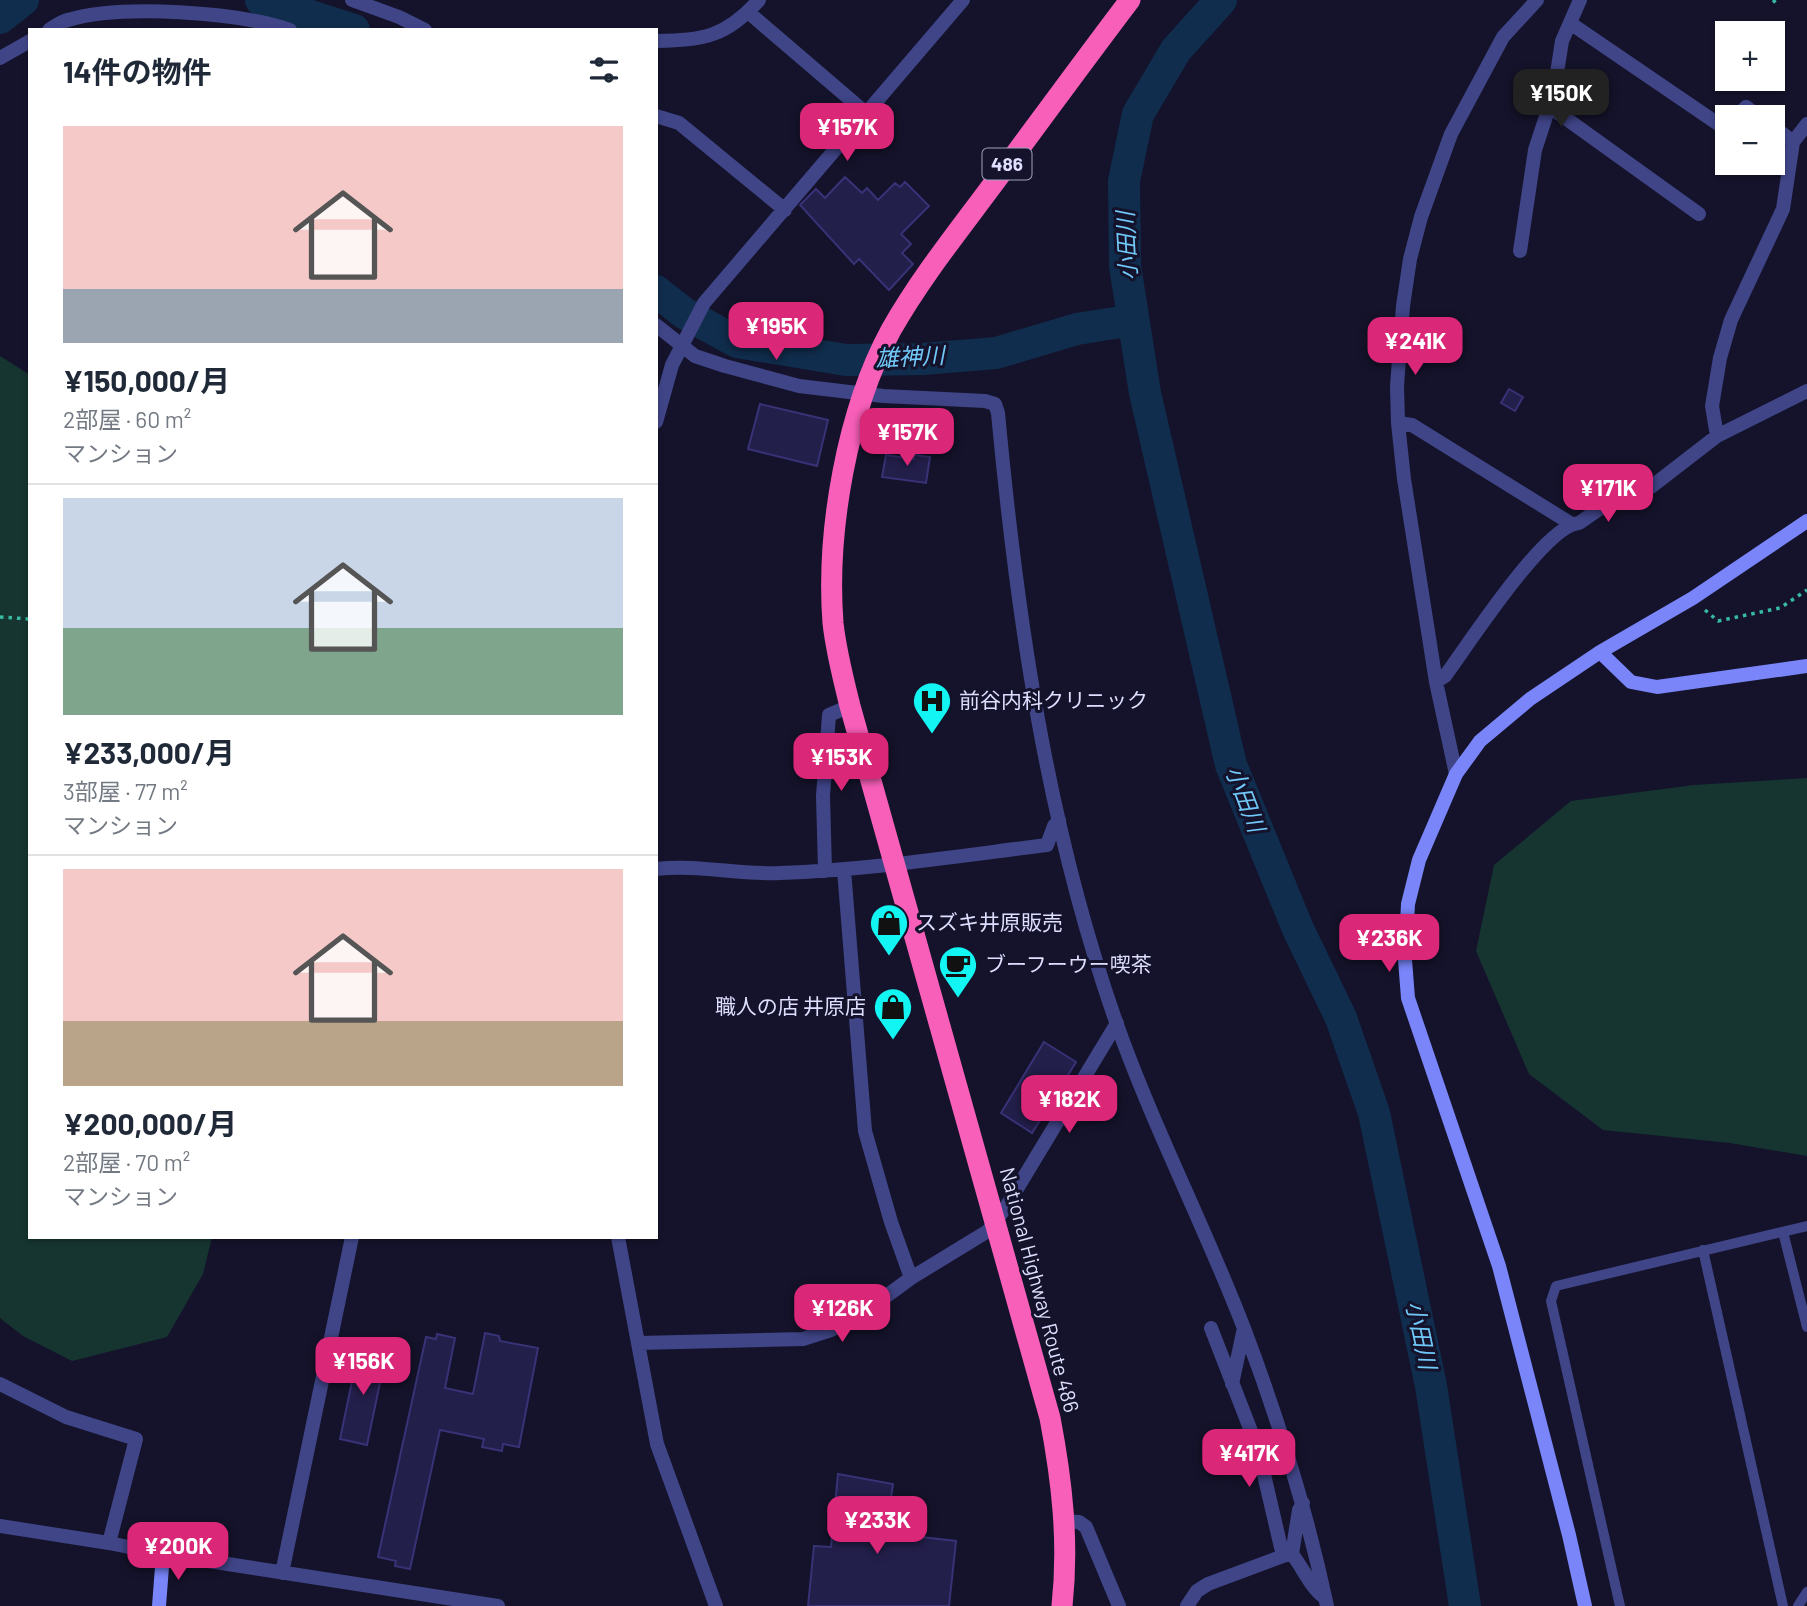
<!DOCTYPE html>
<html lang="ja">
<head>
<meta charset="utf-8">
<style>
  body { margin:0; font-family:Barlow,"Noto Sans JP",sans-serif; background:#f6f6f7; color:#1f2937; height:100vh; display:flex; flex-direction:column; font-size:26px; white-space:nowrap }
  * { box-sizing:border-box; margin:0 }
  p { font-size:23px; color:#747a83 }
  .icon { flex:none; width:38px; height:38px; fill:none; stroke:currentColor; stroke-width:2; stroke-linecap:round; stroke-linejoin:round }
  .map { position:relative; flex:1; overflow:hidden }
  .panel { position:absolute; left:28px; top:28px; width:630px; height:1211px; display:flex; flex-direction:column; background:#fff; border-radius:0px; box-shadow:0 2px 5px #0004 }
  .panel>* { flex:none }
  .buttons { position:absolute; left:1715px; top:21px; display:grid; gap:14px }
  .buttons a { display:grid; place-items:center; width:70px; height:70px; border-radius:0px; background:#fff; box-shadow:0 2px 5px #0004; font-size:35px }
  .price { position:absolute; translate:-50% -60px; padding:0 16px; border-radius:14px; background:#db2777; color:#fff; font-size:23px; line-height:46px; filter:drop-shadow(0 2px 4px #0008) }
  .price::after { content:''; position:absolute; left:50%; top:42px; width:21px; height:16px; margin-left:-10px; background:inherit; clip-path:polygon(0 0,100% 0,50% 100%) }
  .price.selected { background:#222; color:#fff }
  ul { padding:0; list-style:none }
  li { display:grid; align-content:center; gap:14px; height:371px; padding:0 35px }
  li+li { border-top:2px solid #e0e1e3 }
  li span { display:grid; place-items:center; height:217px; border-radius:0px; color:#555 }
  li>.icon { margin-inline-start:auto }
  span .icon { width:126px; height:126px; fill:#fffc; stroke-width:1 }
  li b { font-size:30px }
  h2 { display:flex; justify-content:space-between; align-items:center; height:84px; padding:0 35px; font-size:30px }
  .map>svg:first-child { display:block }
</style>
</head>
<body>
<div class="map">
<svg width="1807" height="1606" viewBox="0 0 1807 1606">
  <rect width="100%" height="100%" fill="#14132b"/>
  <!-- green -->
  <path fill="#163530" d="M0,356l30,19v862h182l-9,37 -36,63 -95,24 -49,-25 -23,-18z
    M1807,778v378l-77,-13 -127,-13 -74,-56 -53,-123 18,-86 77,-64 123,-16z"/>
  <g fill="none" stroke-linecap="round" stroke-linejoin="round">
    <!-- river -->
    <path stroke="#102d4d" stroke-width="32" d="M261,0l93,30
      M1221,0l-45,50 -38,64 -14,67 1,85 20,127 86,372 67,164 43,89 33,95 57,273 34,220
      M0,18l23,-18
      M656,291l28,22 53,29 109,18 77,-1 73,-6 81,-24 56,-9"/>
  </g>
  <!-- building -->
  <path fill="#231f4b" stroke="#383276" stroke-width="2" d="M845,177l17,16 5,-5 11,12 17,-17 5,4 5,-5 24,24 -28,28 10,10 -9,9 11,11 -24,26 -30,-31 -5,5 -54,-59 16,-16 9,9z
    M1509,389l14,8 -8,14 -14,-8z
    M760,404l68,16 -11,46 -69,-17z
    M886,455l28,4v-4l16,2 -4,26 -44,-6z
    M1044,1042l32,20 -44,71 -31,-20z
    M485,1333l14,3 1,5 38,7 -19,99 -16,-3 -1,7 -20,-4 2,-8 -44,-9 -30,139 -15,-3 1,-5 -18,-4 48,-220 10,2 1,-5 18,4 -10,50 28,6z
    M359,1348l27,6 -19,91 -27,-6z
    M838,1474l55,10 -7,49 70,8 -7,65h-141l6,-60 17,1z"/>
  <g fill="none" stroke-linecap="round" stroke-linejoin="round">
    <!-- path -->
    <path stroke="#37b9a3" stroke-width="3.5" stroke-dasharray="3.5 5" stroke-linecap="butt" d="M1773,0l3,3
      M1705,610l13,11 62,-13 27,-18
      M0,617l30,2"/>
    <!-- lane -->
    <path stroke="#404588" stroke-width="10" d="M1783,1232l24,95
      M1703,1250l80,356
      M1620,1606l-69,-305 5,-15 251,-60
      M1798,1606l9,-14"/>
    <!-- street -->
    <path stroke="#404588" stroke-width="14" d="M352,0l47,17 26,13
      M748,12l118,101
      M1570,23l154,105 3,-3
      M49,30c6,-4 13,-9 19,-10 53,-16 170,-8 222,10
      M656,41c48,-1 70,-4 103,-41
      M0,58l30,-17
      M1550,107l149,107
      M656,116l23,7 106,87
      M1736,117l10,-10 14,10
      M1773,126l20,16
      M1520,251l15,-101 19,-58 8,-51 18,-41
      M656,325l39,31 30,10 74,20 84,10 102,5 10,3 3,9c19,205 49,411 117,606 37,106 90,207 130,312 34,90 62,181 82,275
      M656,422l16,-57 32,-62 259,-303
      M1398,423l14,2 158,98
      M1717,436l-5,-30 8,-48 11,-38 52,-111 10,-67 14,-18
      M1436,682l9,-6c23,-31 100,-151 134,-153l45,-31 27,-5 66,-51 90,-45
      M1456,774l-20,-92 -32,-203 -6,-56 -1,-37 6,-80 7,-47 11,-42 30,-83 52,-97 34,-37
      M656,869c42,-5 83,6 124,4 89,-3 178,-17 267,-28l7,-19 5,-6
      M844,870l21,261 26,91 20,56
      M825,871l-2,-75 6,-81 21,-9
      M618,1237l39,207 59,162
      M639,1343l164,-4 28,-9 35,-19 45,-33 77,-47 18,-24 111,-184
      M0,1384l66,33 70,22 -27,104
      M1232,1384l12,-56
      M1065,1521l14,1 7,5 33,79
      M0,1526l109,17 54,11 335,52
      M1292,1554c11,14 19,34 32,43
      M1283,1556l9,-2 7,-44 4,-7
      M282,1573l70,-336
      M1187,1606l10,-15 11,-7 75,-28 -25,-107 -47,-121"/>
    <!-- secondary -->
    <path stroke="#7985f9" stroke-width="14" d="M1600,652l31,30 26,5 150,-21
      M159,1606l4,-52
      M1585,1606l-16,-71 -70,-269 -91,-268 -3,-38 3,-56 11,-44 37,-86 24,-33 50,-42 70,-47 93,-54 114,-77"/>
    <!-- highway -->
    <path stroke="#f85fb9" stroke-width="21" d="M1062,1606c7,-64 0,-125 -12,-188l-200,-712c-7,-28 -14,-55 -17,-83 -7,-92 14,-212 58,-293 29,-51 65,-96 100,-143 46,-62 92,-125 139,-187"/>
  </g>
  <!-- icons -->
  <defs>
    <g id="hospital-pin" transform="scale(2.0125)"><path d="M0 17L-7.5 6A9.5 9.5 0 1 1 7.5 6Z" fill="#13f5f2" stroke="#14132b"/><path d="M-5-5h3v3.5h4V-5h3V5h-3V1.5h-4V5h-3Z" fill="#111"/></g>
    <g id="shop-pin" transform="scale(2.0125)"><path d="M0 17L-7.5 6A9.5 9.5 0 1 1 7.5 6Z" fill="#13f5f2" stroke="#14132b"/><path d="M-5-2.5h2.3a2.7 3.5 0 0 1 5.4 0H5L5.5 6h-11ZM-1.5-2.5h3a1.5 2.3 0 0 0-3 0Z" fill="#111"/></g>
    <g id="cafe-pin" transform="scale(2.0125)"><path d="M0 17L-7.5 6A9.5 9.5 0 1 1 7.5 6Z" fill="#13f5f2" stroke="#14132b"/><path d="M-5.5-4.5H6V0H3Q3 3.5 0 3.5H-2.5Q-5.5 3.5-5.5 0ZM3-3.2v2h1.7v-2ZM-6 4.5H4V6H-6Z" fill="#111"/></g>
  </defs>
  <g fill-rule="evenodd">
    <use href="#hospital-pin" x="932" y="701"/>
    <use href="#shop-pin" x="889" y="923"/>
    <use href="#cafe-pin" x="958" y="965"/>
    <use href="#shop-pin" x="893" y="1007"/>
  </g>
  <g text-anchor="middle" stroke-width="6" stroke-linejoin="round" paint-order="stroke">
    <!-- shield labels -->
    <rect fill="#14132b" stroke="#a1a1bf" stroke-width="2" x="982.5" y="148.5" width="49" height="31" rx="5"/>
    <g font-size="19" font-weight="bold" fill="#dedefe">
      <text x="1007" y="171">486</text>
    </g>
    <!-- poi labels -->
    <g font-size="21" fill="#dedefe" stroke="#14132b" text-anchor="start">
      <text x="959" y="708">前谷内科クリニック</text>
      <text x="916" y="930">スズキ井原販売</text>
      <text x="985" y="972">ブーフーウー喫茶</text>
      <text x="866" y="1014" text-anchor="end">職人の店 井原店</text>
    </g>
    <!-- street labels -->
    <g font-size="21" fill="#dedefe" stroke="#14132b">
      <text transform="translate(1039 1290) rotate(75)" y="7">National Highway Route 486</text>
    </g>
    <!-- water labels -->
    <g font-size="23" font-style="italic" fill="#71c9f9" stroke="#14132b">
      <text transform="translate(1127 246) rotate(-93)" y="8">小田川</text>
      <text transform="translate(910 357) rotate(-3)" y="8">雄神川</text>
      <text transform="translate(1245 799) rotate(69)" y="8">小田川</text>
      <text transform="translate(1421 1335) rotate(78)" y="8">小田川</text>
    </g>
  </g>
</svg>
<div class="buttons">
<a>+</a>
<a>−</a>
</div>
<b class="price selected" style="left:1561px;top:129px">¥150K</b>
<b class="price" style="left:847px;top:163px">¥157K</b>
<b class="price" style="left:776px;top:362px">¥195K</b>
<b class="price" style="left:1415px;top:377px">¥241K</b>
<b class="price" style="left:907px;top:468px">¥157K</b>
<b class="price" style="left:1608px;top:524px">¥171K</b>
<b class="price" style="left:841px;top:793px">¥153K</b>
<b class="price" style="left:1389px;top:974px">¥236K</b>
<b class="price" style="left:1069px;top:1135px">¥182K</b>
<b class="price" style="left:842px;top:1344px">¥126K</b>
<b class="price" style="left:363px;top:1397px">¥156K</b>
<b class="price" style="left:1249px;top:1489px">¥417K</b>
<b class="price" style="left:877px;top:1556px">¥233K</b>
<b class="price" style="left:178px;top:1582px">¥200K</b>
<section class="panel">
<h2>14件の物件<svg class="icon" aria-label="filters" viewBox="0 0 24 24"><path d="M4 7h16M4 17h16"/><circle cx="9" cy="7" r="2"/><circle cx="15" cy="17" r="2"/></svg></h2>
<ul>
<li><span style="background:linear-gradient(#f6c9c9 75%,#9aa5b1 0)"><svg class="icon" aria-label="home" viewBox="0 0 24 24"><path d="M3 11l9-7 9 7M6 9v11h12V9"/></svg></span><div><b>¥150,000/月</b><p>2部屋 · 60 m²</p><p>マンション</p></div></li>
<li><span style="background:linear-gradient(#c9d6e8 60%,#7fa58c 0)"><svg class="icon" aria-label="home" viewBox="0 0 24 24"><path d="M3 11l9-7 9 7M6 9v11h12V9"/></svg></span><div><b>¥233,000/月</b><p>3部屋 · 77 m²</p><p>マンション</p></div></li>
<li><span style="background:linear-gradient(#f6c9c9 70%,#b9a48a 0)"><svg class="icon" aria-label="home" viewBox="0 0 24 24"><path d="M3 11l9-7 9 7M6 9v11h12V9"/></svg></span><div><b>¥200,000/月</b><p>2部屋 · 70 m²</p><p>マンション</p></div></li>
</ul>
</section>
</div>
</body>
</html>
